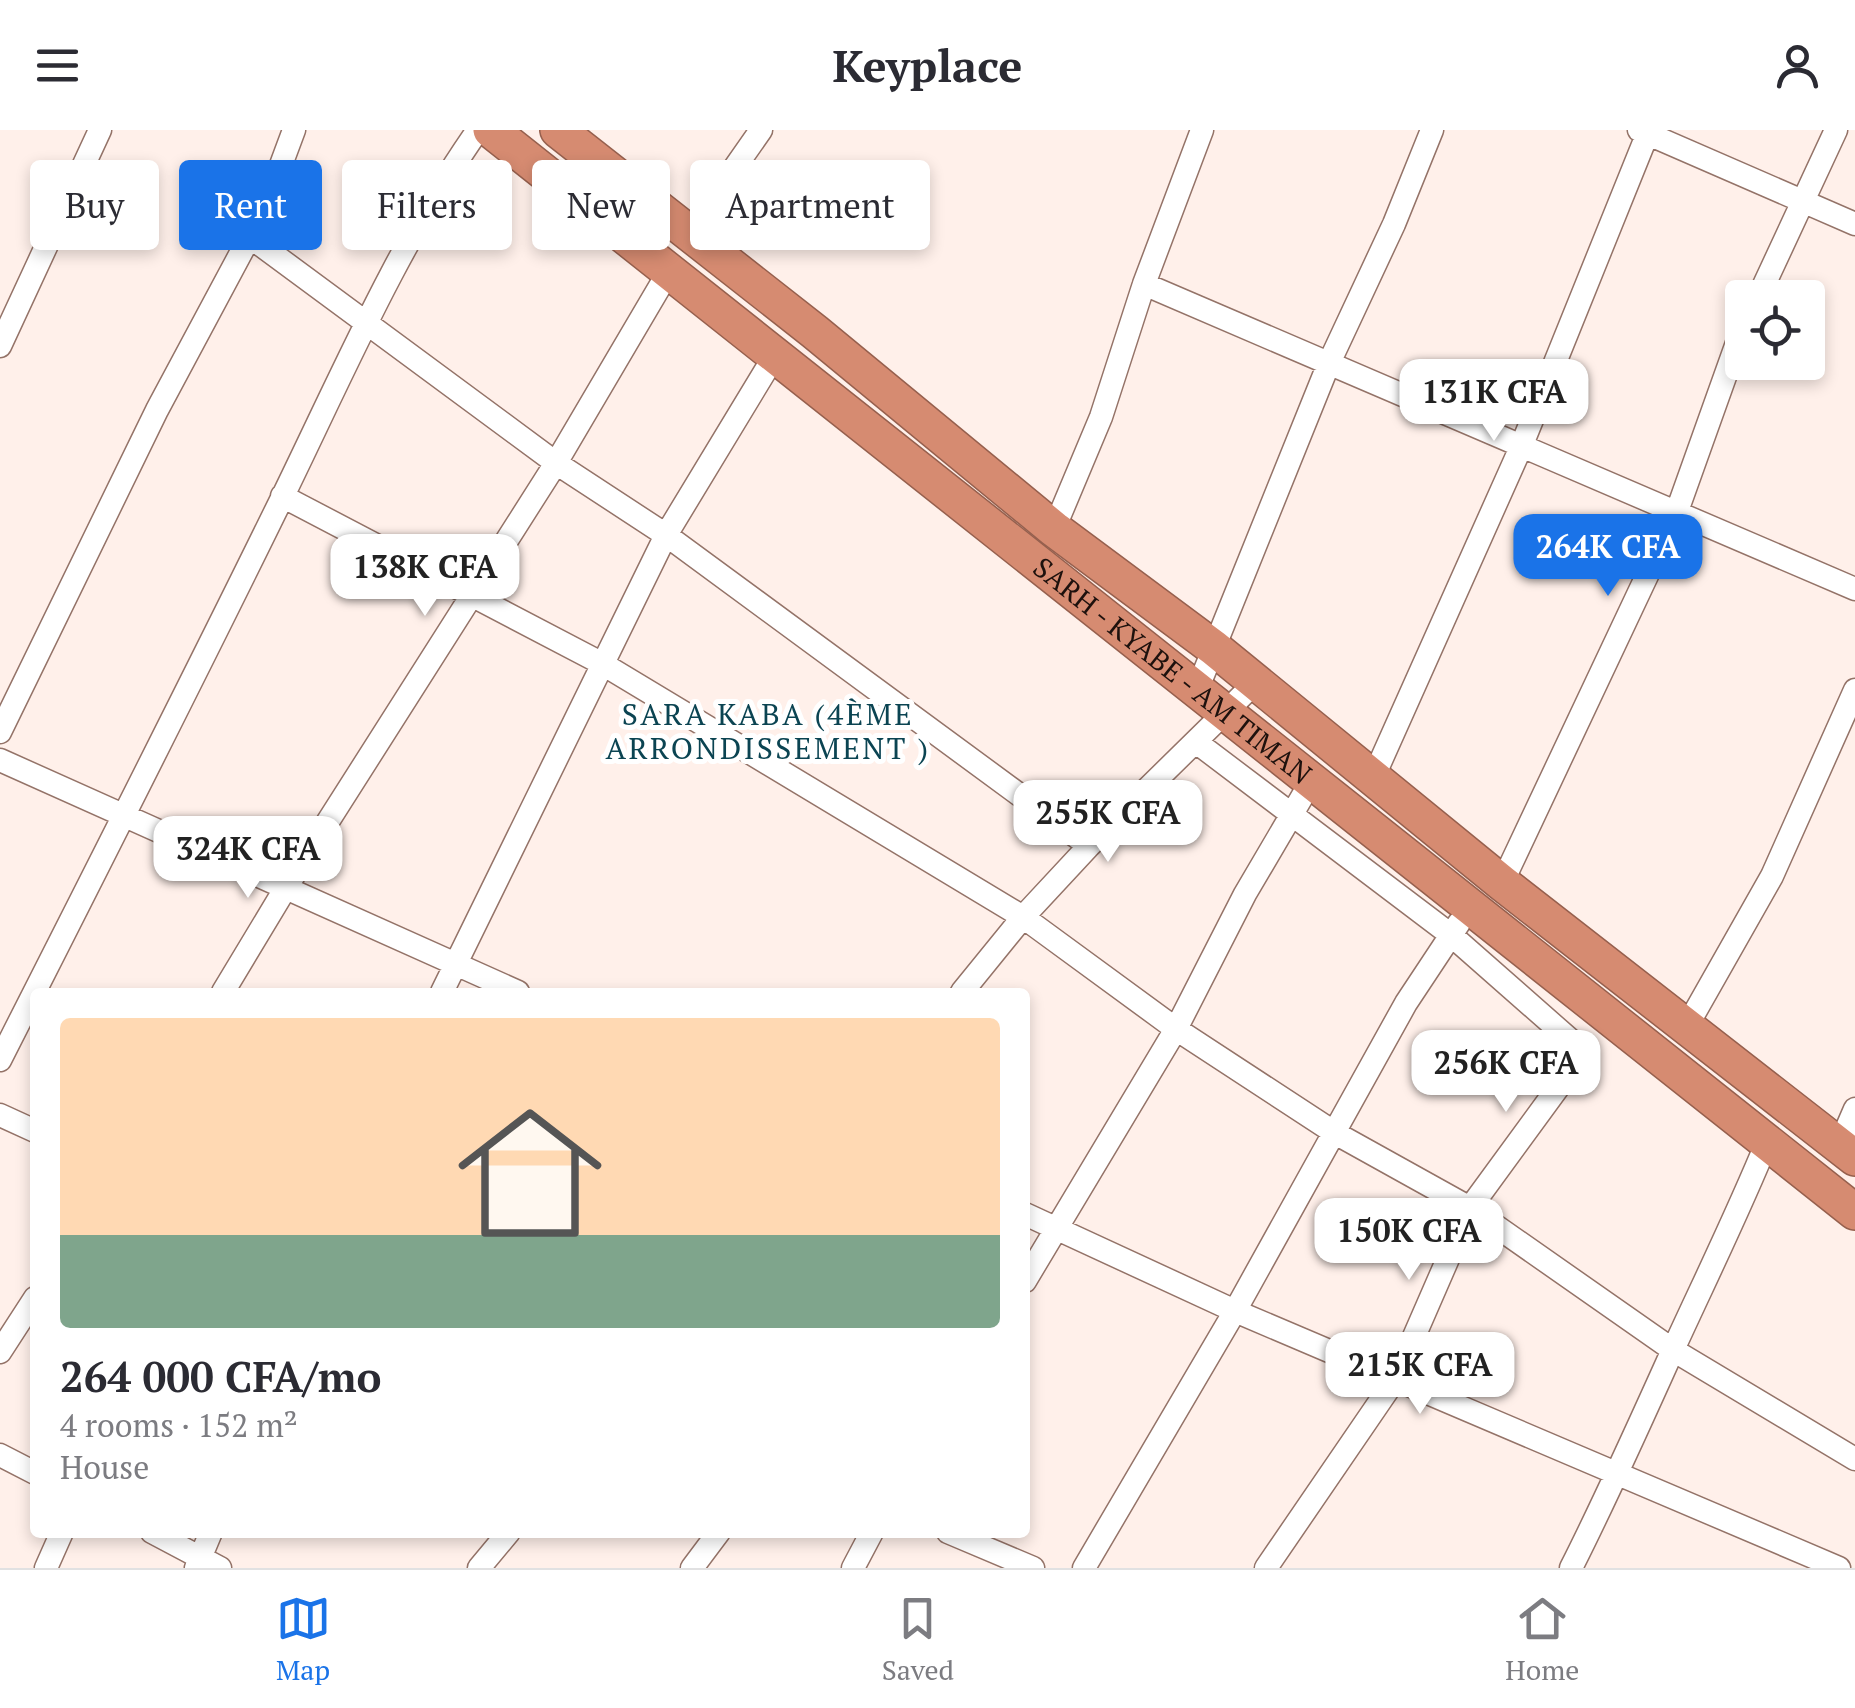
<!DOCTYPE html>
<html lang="en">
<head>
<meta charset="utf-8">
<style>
  body { margin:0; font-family:"PT Serif",serif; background:#f2f2f3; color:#2b2b33; height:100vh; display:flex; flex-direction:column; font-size:38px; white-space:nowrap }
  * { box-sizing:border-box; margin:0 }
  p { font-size:32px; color:#7c7c81 }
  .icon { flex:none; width:55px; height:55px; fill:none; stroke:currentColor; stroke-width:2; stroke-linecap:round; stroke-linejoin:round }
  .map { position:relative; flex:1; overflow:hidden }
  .side { position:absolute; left:30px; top:858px; width:1000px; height:550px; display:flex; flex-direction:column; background:#fff; border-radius:10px; box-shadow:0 5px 15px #0003 }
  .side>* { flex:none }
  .guide { position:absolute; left:30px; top:30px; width:1000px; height:90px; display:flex; gap:20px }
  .tools { position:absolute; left:1725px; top:150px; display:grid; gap:20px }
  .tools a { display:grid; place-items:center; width:100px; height:100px; border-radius:10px; background:#fff; box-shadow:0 5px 15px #0003; font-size:50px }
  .price { position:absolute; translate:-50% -85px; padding:0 22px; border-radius:20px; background:#fff; color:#222; font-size:32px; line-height:65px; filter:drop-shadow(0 2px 5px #0008) }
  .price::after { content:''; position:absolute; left:50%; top:60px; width:30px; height:22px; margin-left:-15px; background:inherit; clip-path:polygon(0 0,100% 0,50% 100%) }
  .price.active { background:#1a73e8; color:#fff }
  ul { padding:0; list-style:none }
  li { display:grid; align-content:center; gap:20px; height:530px; padding:0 30px }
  li span { display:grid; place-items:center; height:310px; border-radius:10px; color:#555 }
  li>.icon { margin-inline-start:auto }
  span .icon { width:180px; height:180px; fill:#fffc; stroke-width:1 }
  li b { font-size:42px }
  .tag { padding:0 35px; border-radius:10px; background:#fff; box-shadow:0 5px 15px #0003; font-size:35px; line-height:90px }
  .tag.active { background:#1a73e8; color:#fff }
  header { display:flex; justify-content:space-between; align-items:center; height:130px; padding:0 30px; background:#fff; font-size:45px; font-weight:700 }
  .tabs { display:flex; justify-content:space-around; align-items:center; height:140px; border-top:2px solid #e1e1e2; background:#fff; font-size:28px; color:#7c7c81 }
  .tabs a { display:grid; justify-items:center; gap:5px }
  .tabs .active { color:#1a73e8 }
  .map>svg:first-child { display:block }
</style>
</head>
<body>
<header><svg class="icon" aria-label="menu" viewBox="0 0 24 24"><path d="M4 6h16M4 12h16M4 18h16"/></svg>Keyplace<svg class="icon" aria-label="person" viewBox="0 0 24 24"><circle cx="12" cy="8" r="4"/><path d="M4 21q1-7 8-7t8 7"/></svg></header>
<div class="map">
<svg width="1855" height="1438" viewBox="0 0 1855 1438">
  <rect width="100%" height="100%" fill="#fff0ea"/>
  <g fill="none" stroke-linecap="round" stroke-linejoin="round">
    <!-- minor casing -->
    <g stroke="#947368" stroke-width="25">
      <path id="minor" d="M1639,0l216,94
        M689,103l72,-103
        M250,107l306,226 110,72 423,311
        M1144,154l711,305
        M1758,168l78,-168
        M0,216l100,-216
        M282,366l319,167 422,254 153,112 159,104 135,75 203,142 182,109
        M1054,399l47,-112 43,-133 58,-154
        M1197,560l132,-327 65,-139 38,-94
        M0,602l157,-322 108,-202 29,-78
        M1196,612l255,193 133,117 -114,156 -74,170 -130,190
        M0,630l518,232
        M1374,646l147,-329 128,-317
        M1502,753l174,-369 66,-185
        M223,862l62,-103 271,-426 113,-192
        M442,862l224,-457 109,-180
        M962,862l61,-75 66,-71 167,-164
        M1687,896l85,-150 83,-186
        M0,930c95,-187 190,-374 282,-562 61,-125 116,-254 196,-368
        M0,985l35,16
        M1839,1016l16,-37
        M1025,1084l210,97 604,257
        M1025,1151l151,-252 69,-135 67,-114
        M0,1222l35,-54
        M0,1325l35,18
        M152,1402l68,36
        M948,1402l85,36
        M46,1438l16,-36
        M196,1438l15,-36
        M479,1438l30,-36
        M692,1438l27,-36
        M853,1438l19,-36
        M1084,1438l151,-257 171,-308 53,-80
        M1571,1438c36,-71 68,-143 101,-216 32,-70 66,-139 95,-210"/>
    </g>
    <!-- highway casing -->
    <g stroke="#96604e" stroke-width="38">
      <g id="highway">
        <path id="s1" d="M491,0l1364,1082"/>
        <path d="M558,0l257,202 239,197 160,119 288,235 353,275"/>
      </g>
    </g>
    <!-- minor -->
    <use href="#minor" stroke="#fff" stroke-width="22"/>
    <!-- highway -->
    <use href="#highway" stroke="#d68b71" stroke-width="35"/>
  </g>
  <g text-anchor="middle" stroke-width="10" stroke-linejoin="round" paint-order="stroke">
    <!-- street labels -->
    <g font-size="28" fill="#1e110d" stroke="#fff">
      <text dy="10" stroke="none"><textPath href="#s1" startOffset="870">SARH - KYABE - AM TIMAN</textPath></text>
    </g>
    <!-- neighbourhood labels -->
    <g font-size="30" letter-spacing="2.5" fill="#0b4452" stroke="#fff">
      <text x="768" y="595">SARA KABA (4ÈME<tspan x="768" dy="34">ARRONDISSEMENT )</tspan></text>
    </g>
  </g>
</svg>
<div class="tools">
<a><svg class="icon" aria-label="locate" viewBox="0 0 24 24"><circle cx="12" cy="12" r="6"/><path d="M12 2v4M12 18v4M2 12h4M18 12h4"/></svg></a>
</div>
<b class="price" style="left:1494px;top:314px">131K CFA</b>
<b class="price active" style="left:1608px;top:469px">264K CFA</b>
<b class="price" style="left:425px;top:489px">138K CFA</b>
<b class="price" style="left:1108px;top:735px">255K CFA</b>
<b class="price" style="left:248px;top:771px">324K CFA</b>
<b class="price" style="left:1506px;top:985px">256K CFA</b>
<b class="price" style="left:1409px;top:1153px">150K CFA</b>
<b class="price" style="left:1420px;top:1287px">215K CFA</b>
<div class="guide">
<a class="tag">Buy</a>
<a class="tag active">Rent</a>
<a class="tag">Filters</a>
<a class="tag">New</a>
<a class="tag">Apartment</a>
</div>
<section class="side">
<ul>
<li><span style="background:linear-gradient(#ffd9b3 70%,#7fa58c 0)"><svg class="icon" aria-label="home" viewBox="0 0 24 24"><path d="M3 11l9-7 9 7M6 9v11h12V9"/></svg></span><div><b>264 000 CFA/mo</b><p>4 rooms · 152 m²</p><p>House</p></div></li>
</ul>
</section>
</div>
<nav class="tabs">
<a class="active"><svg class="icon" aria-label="map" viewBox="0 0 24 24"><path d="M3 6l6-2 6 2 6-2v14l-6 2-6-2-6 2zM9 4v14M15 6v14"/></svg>Map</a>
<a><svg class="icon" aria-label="saved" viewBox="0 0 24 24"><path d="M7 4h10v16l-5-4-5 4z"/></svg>Saved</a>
<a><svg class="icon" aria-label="home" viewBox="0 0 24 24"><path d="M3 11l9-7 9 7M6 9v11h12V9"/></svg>Home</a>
</nav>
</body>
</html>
